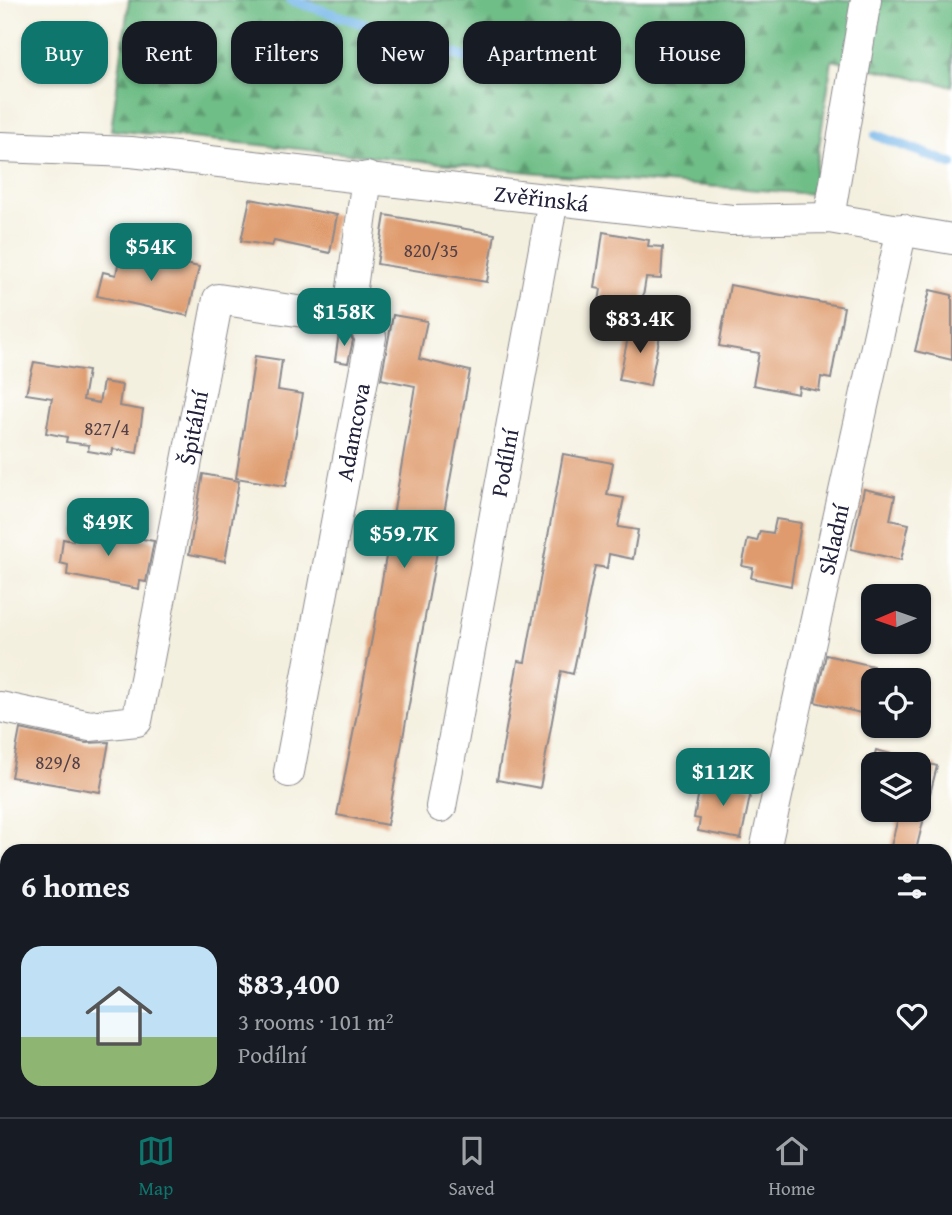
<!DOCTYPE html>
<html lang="en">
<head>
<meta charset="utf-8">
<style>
  body { margin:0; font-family:"Gentium Book Plus",serif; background:#242831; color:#f1f3f6; height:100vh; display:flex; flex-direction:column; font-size:26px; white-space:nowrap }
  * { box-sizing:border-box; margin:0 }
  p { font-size:23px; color:#9ea1a6 }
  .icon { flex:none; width:38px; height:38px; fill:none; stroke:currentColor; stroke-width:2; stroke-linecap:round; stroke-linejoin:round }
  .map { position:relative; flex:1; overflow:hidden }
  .details { position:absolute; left:0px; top:844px; width:952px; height:275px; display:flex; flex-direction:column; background:#171b24; border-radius:21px 21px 0 0; box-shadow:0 2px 5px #0004 }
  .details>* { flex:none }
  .guide { position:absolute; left:21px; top:21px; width:910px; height:63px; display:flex; gap:14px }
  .needle { width:46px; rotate:268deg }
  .controls { position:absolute; left:861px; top:584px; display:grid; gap:14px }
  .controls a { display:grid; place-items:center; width:70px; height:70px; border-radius:14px; background:#171b24; box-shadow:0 2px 5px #0004; font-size:35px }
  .price { position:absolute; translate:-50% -60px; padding:0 16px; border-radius:14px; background:#0f766e; color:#fff; font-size:23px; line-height:46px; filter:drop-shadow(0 2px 4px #0008) }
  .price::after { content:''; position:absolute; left:50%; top:42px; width:21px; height:16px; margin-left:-10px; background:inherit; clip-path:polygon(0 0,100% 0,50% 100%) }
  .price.selected { background:#222; color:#fff }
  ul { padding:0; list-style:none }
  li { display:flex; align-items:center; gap:21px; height:175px; padding:0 21px }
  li+li { border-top:2px solid #363941 }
  li span { display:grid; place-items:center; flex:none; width:196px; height:140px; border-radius:21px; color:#555 }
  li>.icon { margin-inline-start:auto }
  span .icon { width:84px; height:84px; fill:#fffc; stroke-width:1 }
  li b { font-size:30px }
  h2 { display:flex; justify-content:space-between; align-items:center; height:84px; padding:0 21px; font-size:30px }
  .chip { padding:0 24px; border-radius:21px; background:#171b24; box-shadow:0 2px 5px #0004; font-size:24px; line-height:63px }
  .chip.selected { background:#0f766e; color:#fff }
  .dock { display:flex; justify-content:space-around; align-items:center; height:98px; border-top:2px solid #363941; background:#171b24; font-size:19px; color:#9ea1a6 }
  .dock a { display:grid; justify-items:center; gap:4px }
  .dock .selected { color:#0f766e }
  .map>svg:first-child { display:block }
</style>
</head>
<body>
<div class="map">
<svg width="952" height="1117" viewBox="0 0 952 1117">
  <defs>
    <pattern id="grass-tufts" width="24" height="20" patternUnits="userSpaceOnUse" patternTransform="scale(1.75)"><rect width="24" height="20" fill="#8bdfa1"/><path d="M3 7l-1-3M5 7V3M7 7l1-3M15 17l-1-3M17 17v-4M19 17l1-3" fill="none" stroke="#78bf8c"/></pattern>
    <pattern id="forest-firs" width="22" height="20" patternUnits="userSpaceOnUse" patternTransform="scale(1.75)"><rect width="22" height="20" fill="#70be87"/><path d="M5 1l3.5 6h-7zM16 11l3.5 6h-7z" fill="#5c9a70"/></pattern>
  </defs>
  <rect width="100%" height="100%" fill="#fff"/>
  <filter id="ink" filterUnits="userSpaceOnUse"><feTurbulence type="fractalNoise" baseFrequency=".0143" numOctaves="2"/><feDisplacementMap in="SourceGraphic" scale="14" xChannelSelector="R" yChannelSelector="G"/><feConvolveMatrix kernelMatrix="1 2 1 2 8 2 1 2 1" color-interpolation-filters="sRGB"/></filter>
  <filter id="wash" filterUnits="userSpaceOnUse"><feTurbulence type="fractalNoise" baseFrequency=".00686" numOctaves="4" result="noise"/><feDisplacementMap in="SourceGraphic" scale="28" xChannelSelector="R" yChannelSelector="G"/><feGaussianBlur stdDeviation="1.57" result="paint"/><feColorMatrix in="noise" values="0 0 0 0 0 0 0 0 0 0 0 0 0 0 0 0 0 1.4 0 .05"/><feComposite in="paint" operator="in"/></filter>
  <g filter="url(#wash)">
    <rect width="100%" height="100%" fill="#f4f0df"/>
    <!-- grass -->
    <path fill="url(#grass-tufts)" stroke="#56806e" stroke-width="2" d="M0,908l7,1v119l-7,24z"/>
    <!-- forest -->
    <path fill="url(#forest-firs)" stroke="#497061" stroke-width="2" d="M129,0h823v86l-120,-26 -20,134 -252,-19 -449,-45z"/>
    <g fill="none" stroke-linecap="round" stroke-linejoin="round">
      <!-- stream -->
      <path stroke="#73b5e8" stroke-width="10" d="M291,0l203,67
        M876,135l76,29"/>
    </g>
    <g id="blocks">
      <!-- building -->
      <path fill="#df9b6d" d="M250,199l87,16 -7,38 -56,-12 -2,5 -31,-5z
        M385,215l110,19 -8,48 -110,-18z
        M603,232l46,8 -1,6 15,1 -2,32 -15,-1 -6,37 -42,-6 3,-20 -6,-1z
        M121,250l78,17 -11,49 -91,-20 6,-24 13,3z
        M730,285l114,22 -13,72 -10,-2 -2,14 -20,-4 -1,7 -45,-9 6,-32 -40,-7z
        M930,290l22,5v65l-37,-9z
        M393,315l34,6 -8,38 51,12 -83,454 -50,-10 36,-182 42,-247 -34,-7z
        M631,323l30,7 -11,56 -31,-6z
        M339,333l10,2 4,5 -5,23 -13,-2z
        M255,356l27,4 -4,30 25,4 -17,92 -50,-8z
        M34,362l54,9 -5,29 16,3 4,-21 19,3 -3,21 24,4 -6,43 -24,-4 -1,6 -24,-4 1,-6 -23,-3 1,-5 -21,-4 6,-35 -26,-4z
        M563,454l50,9 -6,32 17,3 -6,29 20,3 -5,29 -24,-5 -2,14 -12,-2 -22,108 -12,-3 -21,117 -43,-8 21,-119 7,1z
        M203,474l36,7 -14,80 -36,-7z
        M864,489l31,7 -5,24 19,4 -8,36 -50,-11z
        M776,519l25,4 -10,63 -40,-8 2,-10 -11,-2 6,-27 9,2 3,-10 13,2z
        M76,527l78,14 -8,41 -6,-1 -1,8 -72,-14 1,-10 -8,-2 3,-24 10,2z
        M826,655l47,11v50l-58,-14z
        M20,729l66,14 23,-1 -9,50 -89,-15z
        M876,750l61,16 -21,84h-26l10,-40h19v-45h-46v15l-4,-1z
        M708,778l44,9 -11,52 -43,-8 2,-12 -6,-1 6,-32 7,1z"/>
    </g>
  </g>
  <g filter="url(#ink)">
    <use href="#blocks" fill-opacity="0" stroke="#8b898d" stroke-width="2"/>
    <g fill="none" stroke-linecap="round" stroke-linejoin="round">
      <!-- street casing -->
      <g stroke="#8b898d" stroke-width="32">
        <g id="street">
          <path id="s1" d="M0,147l131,5 601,68 97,-2 123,21"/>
          <path d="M829,218l37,-218"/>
          <path id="s2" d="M0,707l90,19 47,-5 81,-422 112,17 20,-13"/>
          <path id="s3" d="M289,772l82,-435 -21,-34 17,-126"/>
          <path id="s4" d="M441,807l112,-607"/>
          <path id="s5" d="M765,850l137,-621"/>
        </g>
      </g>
      <!-- street -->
      <use href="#street" stroke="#fff" stroke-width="30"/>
    </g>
  </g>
  <g text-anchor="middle" stroke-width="5" stroke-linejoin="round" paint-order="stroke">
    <!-- number labels -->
    <g font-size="19" fill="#514048">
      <text x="431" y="257">820/35</text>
      <text x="107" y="435">827/4</text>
      <text x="58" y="769">829/8</text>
    </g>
    <!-- street labels -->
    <g font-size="23" fill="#22223b" stroke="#fff">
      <text dy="8" stroke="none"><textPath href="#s1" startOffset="544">Zvěřinská</textPath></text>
      <text dy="8" stroke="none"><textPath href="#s2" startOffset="438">Špitální</textPath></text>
      <text dy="8" stroke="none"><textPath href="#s3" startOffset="346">Adamcova</textPath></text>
      <text dy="8" stroke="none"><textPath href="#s4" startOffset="350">Podílní</textPath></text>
      <text dy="8" stroke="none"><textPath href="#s5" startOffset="318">Skladní</textPath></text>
    </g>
  </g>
</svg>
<div class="controls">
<a><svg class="needle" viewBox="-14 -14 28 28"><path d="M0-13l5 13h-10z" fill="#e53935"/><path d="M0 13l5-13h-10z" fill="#9ea1a6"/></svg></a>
<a><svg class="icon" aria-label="locate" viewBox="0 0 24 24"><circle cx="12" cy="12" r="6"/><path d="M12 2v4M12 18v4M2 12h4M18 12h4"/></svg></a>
<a><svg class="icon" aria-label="layers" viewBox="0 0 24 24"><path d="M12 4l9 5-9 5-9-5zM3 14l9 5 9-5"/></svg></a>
</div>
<b class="price" style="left:151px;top:283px">$54K</b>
<b class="price" style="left:344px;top:348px">$158K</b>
<b class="price selected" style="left:640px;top:355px">$83.4K</b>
<b class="price" style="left:108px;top:558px">$49K</b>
<b class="price" style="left:404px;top:570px">$59.7K</b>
<b class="price" style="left:723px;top:808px">$112K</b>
<div class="guide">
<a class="chip selected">Buy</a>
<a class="chip">Rent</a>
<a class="chip">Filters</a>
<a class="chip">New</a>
<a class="chip">Apartment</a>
<a class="chip">House</a>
</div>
<section class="details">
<h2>6 homes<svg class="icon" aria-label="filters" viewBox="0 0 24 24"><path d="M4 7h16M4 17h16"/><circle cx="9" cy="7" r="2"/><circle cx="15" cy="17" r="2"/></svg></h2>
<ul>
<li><span style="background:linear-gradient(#bfe0f5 65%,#8fb573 0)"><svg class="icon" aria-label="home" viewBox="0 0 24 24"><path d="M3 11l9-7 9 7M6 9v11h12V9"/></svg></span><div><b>$83,400</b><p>3 rooms · 101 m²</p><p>Podílní</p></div><svg class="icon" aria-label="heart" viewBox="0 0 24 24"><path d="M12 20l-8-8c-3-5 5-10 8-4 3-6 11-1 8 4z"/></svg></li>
</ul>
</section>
</div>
<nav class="dock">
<a class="selected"><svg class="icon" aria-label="map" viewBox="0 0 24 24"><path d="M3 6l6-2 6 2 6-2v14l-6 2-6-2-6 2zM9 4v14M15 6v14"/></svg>Map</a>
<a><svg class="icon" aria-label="saved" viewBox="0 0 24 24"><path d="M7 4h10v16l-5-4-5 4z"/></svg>Saved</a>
<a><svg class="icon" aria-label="home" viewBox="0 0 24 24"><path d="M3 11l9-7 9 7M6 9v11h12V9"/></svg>Home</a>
</nav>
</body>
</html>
